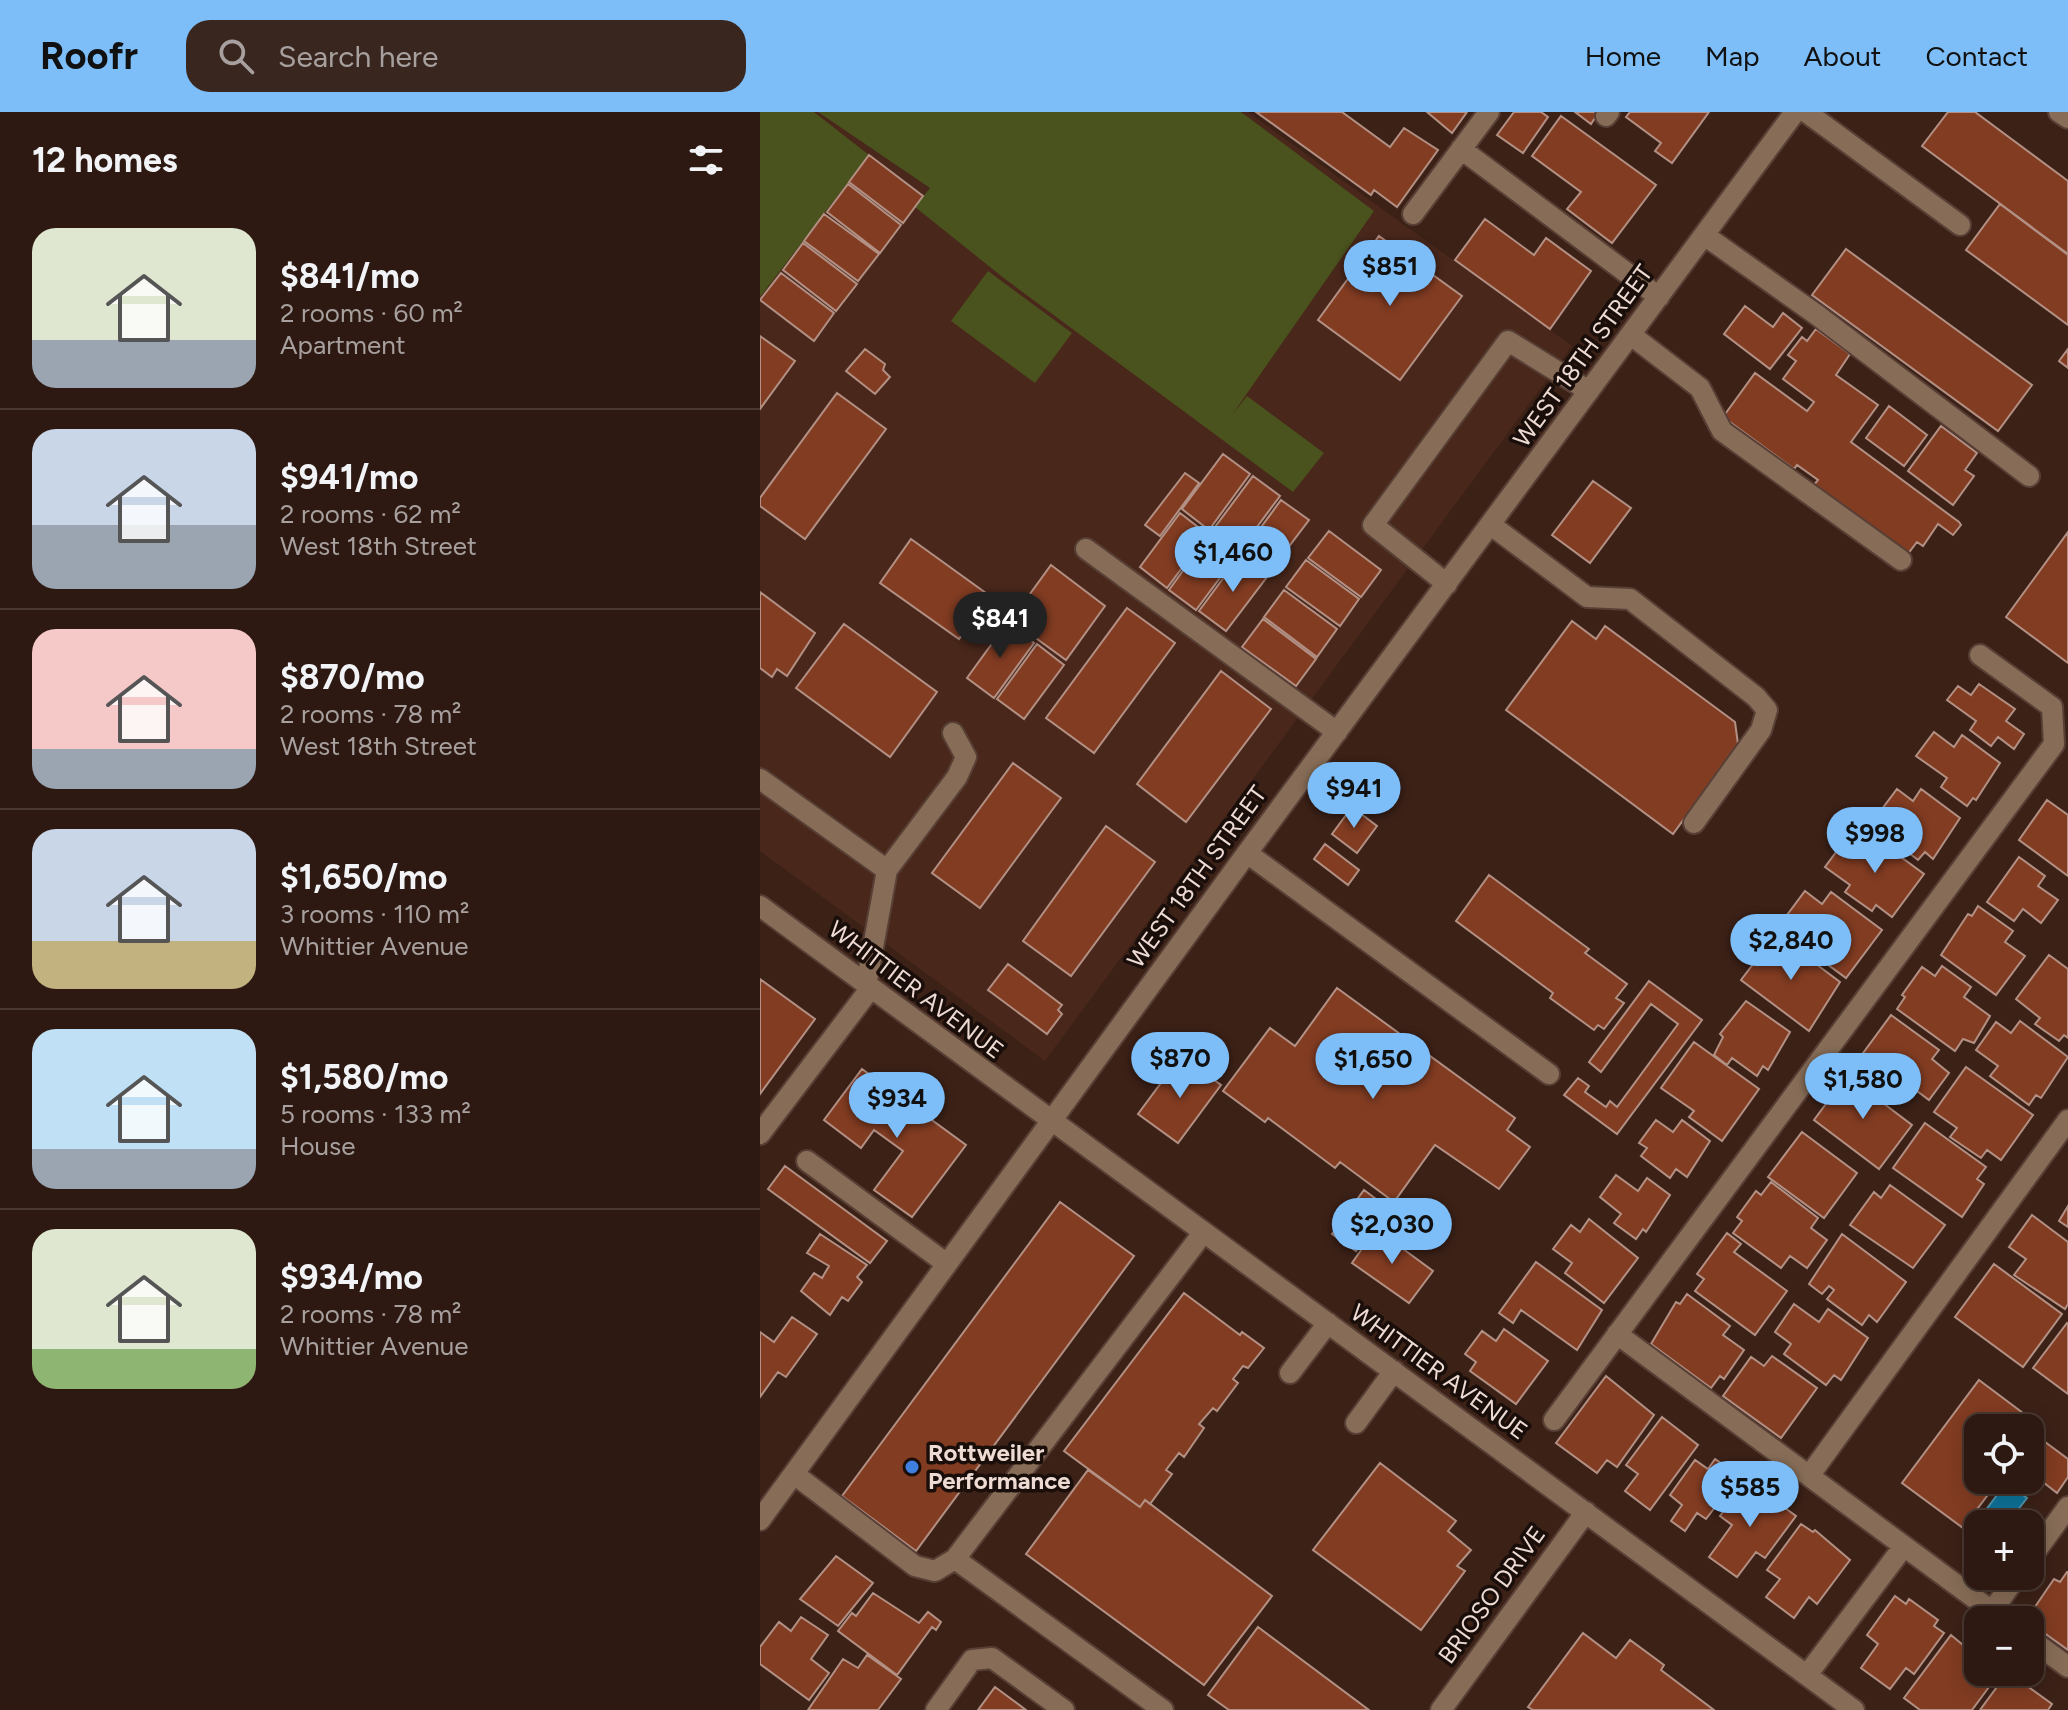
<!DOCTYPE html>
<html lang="en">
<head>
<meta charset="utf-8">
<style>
  body { margin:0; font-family:Figtree,sans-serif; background:#39261f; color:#f1f3f6; height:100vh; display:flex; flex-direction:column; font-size:30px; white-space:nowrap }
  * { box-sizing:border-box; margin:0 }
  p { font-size:26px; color:#a7a09f }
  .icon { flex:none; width:44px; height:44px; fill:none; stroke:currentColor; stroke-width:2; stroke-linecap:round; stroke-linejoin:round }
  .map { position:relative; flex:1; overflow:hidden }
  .sheet { display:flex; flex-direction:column; background:#2d1911; width:760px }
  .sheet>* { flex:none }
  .controls { position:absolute; left:1204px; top:1302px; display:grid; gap:16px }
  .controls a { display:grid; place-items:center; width:80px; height:80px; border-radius:16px; background:#2d1911; box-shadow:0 4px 20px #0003,0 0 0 2px #483831; font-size:40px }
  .price { position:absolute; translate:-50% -68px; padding:0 18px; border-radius:28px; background:#7dbef9; color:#111; font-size:26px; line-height:52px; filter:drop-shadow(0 2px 4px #0008) }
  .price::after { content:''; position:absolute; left:50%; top:48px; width:24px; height:18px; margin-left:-12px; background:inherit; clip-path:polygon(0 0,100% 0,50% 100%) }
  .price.active { background:#222; color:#fff }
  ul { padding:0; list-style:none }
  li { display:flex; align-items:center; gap:24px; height:200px; padding:0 32px }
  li+li { border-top:2px solid #483831 }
  li span { display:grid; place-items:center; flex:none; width:224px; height:160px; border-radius:24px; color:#555 }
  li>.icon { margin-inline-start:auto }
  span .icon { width:96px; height:96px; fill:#fffc; stroke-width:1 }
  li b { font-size:34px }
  h2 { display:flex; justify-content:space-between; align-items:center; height:96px; padding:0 32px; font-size:34px }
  header { display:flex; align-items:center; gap:48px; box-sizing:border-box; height:112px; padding:0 40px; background:#7dbef9; color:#111 }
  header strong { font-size:38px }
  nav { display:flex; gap:44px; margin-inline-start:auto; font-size:28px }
  .search { width:560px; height:72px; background:#39261f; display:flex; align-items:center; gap:20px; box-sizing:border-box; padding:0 28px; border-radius:24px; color:#a7a09f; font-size:30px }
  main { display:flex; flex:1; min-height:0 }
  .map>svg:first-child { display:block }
</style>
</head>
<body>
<header>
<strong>Roofr</strong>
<div class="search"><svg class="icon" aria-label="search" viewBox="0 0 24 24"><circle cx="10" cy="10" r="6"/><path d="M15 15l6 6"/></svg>Search here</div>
<nav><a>Home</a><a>Map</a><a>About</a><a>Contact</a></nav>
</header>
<main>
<section class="sheet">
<h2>12 homes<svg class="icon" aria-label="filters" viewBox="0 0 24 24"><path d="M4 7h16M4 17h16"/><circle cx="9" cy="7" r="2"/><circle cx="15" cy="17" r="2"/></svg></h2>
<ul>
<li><span style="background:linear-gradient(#dfe7d0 70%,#9aa5b1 0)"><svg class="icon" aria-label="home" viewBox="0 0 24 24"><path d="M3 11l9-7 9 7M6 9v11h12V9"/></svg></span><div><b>$841/mo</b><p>2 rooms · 60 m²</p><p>Apartment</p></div></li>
<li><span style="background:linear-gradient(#c9d6e8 60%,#9aa5b1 0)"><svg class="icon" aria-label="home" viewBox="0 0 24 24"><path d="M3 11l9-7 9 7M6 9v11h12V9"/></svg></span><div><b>$941/mo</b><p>2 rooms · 62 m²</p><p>West 18th Street</p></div></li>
<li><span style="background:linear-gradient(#f6c9c9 75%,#9aa5b1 0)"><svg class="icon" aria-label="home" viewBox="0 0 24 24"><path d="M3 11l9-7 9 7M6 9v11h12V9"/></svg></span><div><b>$870/mo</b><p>2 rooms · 78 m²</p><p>West 18th Street</p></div></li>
<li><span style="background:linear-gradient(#c9d6e8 70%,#c2b280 0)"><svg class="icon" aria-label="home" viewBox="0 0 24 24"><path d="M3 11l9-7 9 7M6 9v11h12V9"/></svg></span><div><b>$1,650/mo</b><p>3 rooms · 110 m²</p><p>Whittier Avenue</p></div></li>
<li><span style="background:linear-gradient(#bfe0f5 75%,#9aa5b1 0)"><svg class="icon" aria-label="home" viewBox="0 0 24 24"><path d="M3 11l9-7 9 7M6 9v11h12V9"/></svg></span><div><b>$1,580/mo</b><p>5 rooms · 133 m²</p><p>House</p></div></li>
<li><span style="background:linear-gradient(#dfe7d0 75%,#8fb573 0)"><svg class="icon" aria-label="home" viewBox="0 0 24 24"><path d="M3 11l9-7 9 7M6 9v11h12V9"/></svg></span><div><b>$934/mo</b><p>2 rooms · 78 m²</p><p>Whittier Avenue</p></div></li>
</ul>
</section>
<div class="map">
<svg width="1308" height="1598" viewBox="0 0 1308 1598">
  <rect width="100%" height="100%" fill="#3c2117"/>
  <!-- built -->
  <path fill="#49271b" d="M0,0h488l324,234 -527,715 -285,-210z"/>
  <!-- green -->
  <path fill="#4a521d" d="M0,0h54l55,43 -109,142z
    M58,0h423l133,99 -142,204 15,-19 77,57 -31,39 -288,-213 -90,-72 15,-19z
    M228,159l84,62 -37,50 -84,-62z"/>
  <!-- water -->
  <path fill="#0e749b" stroke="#5193ac" stroke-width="2" d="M1246,1371l21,15 -20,26h-28l-2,-2z"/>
  <!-- building -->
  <path fill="#823c22" stroke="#b39084" stroke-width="2" d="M496,0h86l48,35 14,-19 34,22 -41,57 -23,-17 -3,5z
    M667,0h40l-15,21z
    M754,0h27l7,5 -25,36 -26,-18z
    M815,0h24l-8,12z
    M870,0h79l-37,51 -17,-12 6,-8 -35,-26z
    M1188,0h27l93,69v73l-146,-108z
    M801,4l95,69 -44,58 -45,-34 14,-17 -49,-36z
    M109,43l54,41 -20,27 -54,-41z
    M88,72l53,41 -21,28 -53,-41z
    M1240,92l68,51v70l-102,-75z
    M64,102l55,40 -21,27 -54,-40z
    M725,107l49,36 12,-17 45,33 -41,58 -95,-69z
    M619,124l83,60 -62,84 -82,-60z
    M43,131l54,41 -21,27 -53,-41z
    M1086,137l186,136 -34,46 -186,-136z
    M21,161l53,40 -20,28 -54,-41z
    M985,194l28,21 10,-14 19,15 -32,41 -46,-35z
    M1056,217l34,25 -14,21 42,30 -27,37 108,80 2,3 -8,10 -15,-11 -15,22 -6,-4 -10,13 -94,-69 5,-6 -21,-15 -3,4 -71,-52 32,-44 52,38 7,-9 -31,-23 13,-18 -8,-6 14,-18 5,4z
    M0,224l35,25 -35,48z
    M105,237l20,15 -2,6 7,7 -15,17 -29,-23z
    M1308,237v19l-9,-7z
    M77,281l49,36 -81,110 -45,-33v-8z
    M1129,294l38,29 -23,31 -38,-28z
    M1181,314l36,27 -12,17 9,6 -21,29 -45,-34z
    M463,342l27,20 -41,56 -27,-21z
    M425,361l14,10 -39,53 -15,-11z
    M493,364l27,20 -41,55 -27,-20z
    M833,369l38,27 -41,55 -38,-28z
    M521,388l28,20 -40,53 -27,-20z
    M420,401l27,21 -40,54 -27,-21z
    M569,419l52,39 -20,27 -53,-39z
    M1308,420v131l-62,-46z
    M449,423l28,20 -41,55 -27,-20z
    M151,427l79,57 -31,43 -79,-56z
    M479,445l28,20 -41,54 -27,-20z
    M546,448l53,39 -19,27 -54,-39z
    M291,453l54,41 -39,54 -55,-40z
    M524,478l53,39 -20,28 -53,-40z
    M0,480l55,41 -28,43 -10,-7 -5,8 -12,-9z
    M367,496l48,35 -81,110 -48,-35z
    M503,507l53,40 -20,27 -54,-39z
    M812,509l24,18 9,-13 130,96 3,22 -65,90 -167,-124z
    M247,511l27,20 -40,55 -27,-20z
    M84,512l93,68 -47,65 -94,-69z
    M277,532l27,21 -40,54 -27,-20z
    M461,559l50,38 -85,113 -49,-38z
    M1219,572l36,25 -9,12 18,13 -10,15 -16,-12 -7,9 -21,-16 6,-9 -29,-21 11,-14 13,9z
    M1174,620l20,15 8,-12 38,28 -24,37 -3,-2 -6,8 -26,-19 6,-9 -31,-22z
    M253,651l48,35 -81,110 -48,-35z
    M1137,677l16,12 8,-12 39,29 -27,41 -8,-7 -7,8 -27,-21 5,-7 -20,-15z
    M1287,688l21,15v61l-49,-36z
    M592,695l25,19 -20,27 -25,-19z
    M346,714l49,36 -84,114 -48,-35z
    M1088,724l22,17 9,-12 45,33 -32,43 -16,-12 -4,6 -27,-19 5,-7 -25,-18z
    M565,732l34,26 -11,15 -34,-26z
    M1259,745l26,19 -7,10 20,14 -17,23 -18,-14 -9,12 -27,-19z
    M729,763l100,74 -4,4 42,31 -11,14 8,5 -20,26 -6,-4 -4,5 -44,-32 3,-5 -97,-72z
    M1045,779l17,13 9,-12 51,38 -36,48 -42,-31 7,-9 -27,-19z
    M1218,794l35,25 -8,11 20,14 -29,39 -55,-40 27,-41 4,2z
    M1016,822l64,48 -31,49 -68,-51z
    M1289,843l19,14v69l-4,-3 -5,6 -24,-17 5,-6 -24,-19z
    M248,852l54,41 -4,5 4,4 -15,20 -59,-44z
    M1182,854l29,21 -7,10 26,19 -16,27 -11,-4 -8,12 -58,-42 8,-12 -3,-2 20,-28 13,9z
    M0,867l55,40 -55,75z
    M889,869l53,39 -85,114 -53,-39 14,-17 11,8 -4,6 21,15 4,-6 7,6 61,-83 -27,-20 -50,68 -12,-10z
    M577,876l178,130 -8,12 23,17 -31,42 -64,-44 -41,57 -54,-40 -5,6 -67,-50 -3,4 -42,-31 47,-63 25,18z
    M986,889l44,31 -22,38 -5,-4 -6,10 -25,-18 -5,7 -13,-10 9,-18 -3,-3z
    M1131,903l48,35 -7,9 17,14 -20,27 -20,-15 -9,13 -45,-34z
    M1260,909l48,36 -27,41 -5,-3 -7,10 -39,-29 8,-10 -22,-16 20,-28 15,11z
    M934,930l65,47 -37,52 -33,-24 5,-6 -33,-23z
    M421,944l40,29 -43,58 -40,-29z
    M1206,955l67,48 -32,45 -14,-10 -6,8 -31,-21 7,-9 -23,-16z
    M102,957l104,76 -54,72 -38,-27 29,-39 -29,-21 -13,18 -37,-28z
    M1091,958l17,12 6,9 -3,3 41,31 -33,44 -65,-49z
    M896,1008l17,12 9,-12 28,21 -23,36 -11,-8 -6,9 -29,-22 6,-8 -8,-5z
    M1165,1011l61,44 -9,12 7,5 -22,33 -69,-49z
    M1042,1020l55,41 -33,45 -56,-41z
    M25,1054l102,75 -17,22 -102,-74z
    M856,1063l22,16 9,-13 23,17 -24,37 -3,-3 -7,10 -22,-16 7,-9 -21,-17z
    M1011,1070l47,36 -7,10 16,12 -20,28 -17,-12 -9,12 -48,-35 9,-12 -5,-4 19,-26 5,4z
    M1130,1073l55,40 -32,43 -63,-43 24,-33 7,6z
    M604,1078l24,18 -32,43 -24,-17z
    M300,1090l74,54 -218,295 -74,-55z
    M1308,1094v21l-9,-6z
    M1272,1103l36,27v62l-3,5 -51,-34 12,-16 -17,-12z
    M829,1107l49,39 -34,45 -39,-30 7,-10 -19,-14 18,-24 9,7z
    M616,1117l57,42 -24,32 -57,-40z
    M967,1121l14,11 -7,8 53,39 -32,44 -60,-44 9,-12 -7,-5z
    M60,1122l47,31 -10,12 5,5 -14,19 -6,-4 -12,18 -29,-24 13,-18 8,5 7,-12 -22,-13z
    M1082,1122l64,48 -29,40 -8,-7 -7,10 -35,-26 7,-9 -5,-4 -7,8 -13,-10z
    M776,1150l66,48 -25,40 -56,-40 -8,13 -14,-10z
    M1234,1152l68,50 -39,53 -68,-50z
    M424,1181l56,42 2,-3 22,16 -16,20 -5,-2 -10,13 5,4 -21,28 -4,-3 -14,16 5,4 -20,29 -5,-4 -13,17 6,4 -22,30 -5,-4 -5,7 -76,-56z
    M927,1182l43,32 -7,9 21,15 -20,29 -4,-3 -9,12 -60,-44 25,-42 4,2z
    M1034,1192l25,18 9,-13 40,29 -27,42 -7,-5 -8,10 -42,-31 7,-10 -16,-12z
    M32,1205l25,17 -31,43 -8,-5 -18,25v-65l14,10z
    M1307,1211l1,1v70l-35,-26z
    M744,1217l44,32 -32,43 -46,-33 6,-9 -11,-8 17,-23 14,10z
    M1012,1244l45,32 -36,50 -58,-42 28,-39 13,9z
    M846,1264l48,39 -37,52 -10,-7 -10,13 -41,-30z
    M1219,1268l60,45 -6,8 35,26v18l-11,16 -27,-21v-44h-52v52h21l-36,48 -61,-45z
    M902,1305l36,28 -48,65 -25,-19 13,-17 -12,-9z
    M955,1347l15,10 -7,10 9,6 -26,34 -9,-6 -12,18 -14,-10 11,-16 -12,-10 25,-35 13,9z
    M620,1351l76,58 -8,10 23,19 -14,16 8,5 -44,59 -108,-80z
    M328,1358l52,37 5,-7 127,96 -68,89 -178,-131z
    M982,1374l12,9 5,-6 37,27 -31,42 -9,-6 -19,25 -28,-20 23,-32 -12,-9z
    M1041,1412l12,8 2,-2 35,30 -33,44 -8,-7 -15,21 -28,-21 14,-18 -13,-9z
    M76,1444l37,27 -35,43 -38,-27z
    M1307,1460h1v78l-42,-30 28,-41 6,3z
    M113,1481l46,30 9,-11 13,10 -5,8 -4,-3 -35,48 -59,-44 14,-18 4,3z
    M1135,1484l11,8 3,-5 29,21 -4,6 10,7 -30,41 -8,-6 -16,21 -29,-21 17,-24 -11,-9z
    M41,1505l27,18 -17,24 18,14 -20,27 -49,-36v-17l19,-25 12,9z
    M498,1515l111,83h-140l-21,-15z
    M823,1521l33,25 14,-18 34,25 -3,5 53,40h-181l-5,-3z
    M1191,1523l12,10 4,-6 11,9v24h22l-28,38h-52l-16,-12z
    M107,1543l34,24 -23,31h-70l35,-51 15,9z
    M1248,1560l44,32 -4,6h-68z
    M235,1575l31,23h-48z"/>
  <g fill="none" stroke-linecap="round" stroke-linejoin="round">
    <!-- minor casing -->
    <g stroke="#583f35" stroke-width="24">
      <path id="minor" d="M1046,0l154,113
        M1299,0l9,6
        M846,4l3,-4
        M701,37l198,148
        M653,102l76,-102
        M944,123l113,80 212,161
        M871,223l69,53 22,43 179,129
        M731,413l96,72 43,2 126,98 11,13 -6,20 -67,93
        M326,437l251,183
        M687,472l-74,-59 135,-184 81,50
        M0,667l127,91
        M487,741l302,221
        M0,794l1094,804
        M106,874l21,-116 70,-93 9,-20 -13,-24
        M0,1022l110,-145
        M47,1049l140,103
        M857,1222l387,286
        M530,1261l38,-50
        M794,1308l500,-676 -2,-37 -72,-52
        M596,1311l38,-52
        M34,1362l121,92 20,5 20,-12 248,-326
        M1049,1364l259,-356
        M0,1408l487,-667 548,-741
        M195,1447l208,151
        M1270,1447l38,-52
        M1232,1499l25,-35
        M1270,1527l38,28
        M1047,1563l97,-129
        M176,1598l36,-50 20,-2 72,52
        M681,1598l145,-198"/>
    </g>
    <!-- minor -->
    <use href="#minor" stroke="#876d57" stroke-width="20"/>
  </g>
  <!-- markers -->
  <circle fill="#3f7fe0" stroke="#1a0e0a" stroke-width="3" cx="152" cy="1355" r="8"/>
  <g text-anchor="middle" stroke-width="7" stroke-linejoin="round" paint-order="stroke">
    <!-- street labels -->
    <g font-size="24" fill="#eddbd4" stroke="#1a0e0a">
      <text transform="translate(823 244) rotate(-54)" y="8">WEST 18TH STREET</text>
      <text transform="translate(437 765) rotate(-54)" y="8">WEST 18TH STREET</text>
      <text transform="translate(156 878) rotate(37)" y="8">WHITTIER AVENUE</text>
      <text transform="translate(679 1260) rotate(36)" y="8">WHITTIER AVENUE</text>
      <text transform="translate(732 1483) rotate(-54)" y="8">BRIOSO DRIVE</text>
    </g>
    <!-- poi labels -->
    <g font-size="24" font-weight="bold" fill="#eddbd4" stroke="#1a0e0a" text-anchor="start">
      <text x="168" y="1349">Rottweiler<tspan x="168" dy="28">Performance</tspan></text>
    </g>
  </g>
</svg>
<div class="controls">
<a><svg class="icon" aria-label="locate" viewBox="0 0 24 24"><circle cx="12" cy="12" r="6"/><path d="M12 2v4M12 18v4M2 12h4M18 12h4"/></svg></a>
<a>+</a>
<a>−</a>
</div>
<b class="price" style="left:630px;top:196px">$851</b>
<b class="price" style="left:473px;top:482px">$1,460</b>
<b class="price active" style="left:240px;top:548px">$841</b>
<b class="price" style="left:594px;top:718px">$941</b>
<b class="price" style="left:1115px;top:763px">$998</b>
<b class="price" style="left:1031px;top:870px">$2,840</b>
<b class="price" style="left:420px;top:988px">$870</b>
<b class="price" style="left:613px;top:989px">$1,650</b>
<b class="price" style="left:1103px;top:1009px">$1,580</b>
<b class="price" style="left:137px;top:1028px">$934</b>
<b class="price" style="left:632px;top:1154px">$2,030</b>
<b class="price" style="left:990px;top:1417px">$585</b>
</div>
</main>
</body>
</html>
